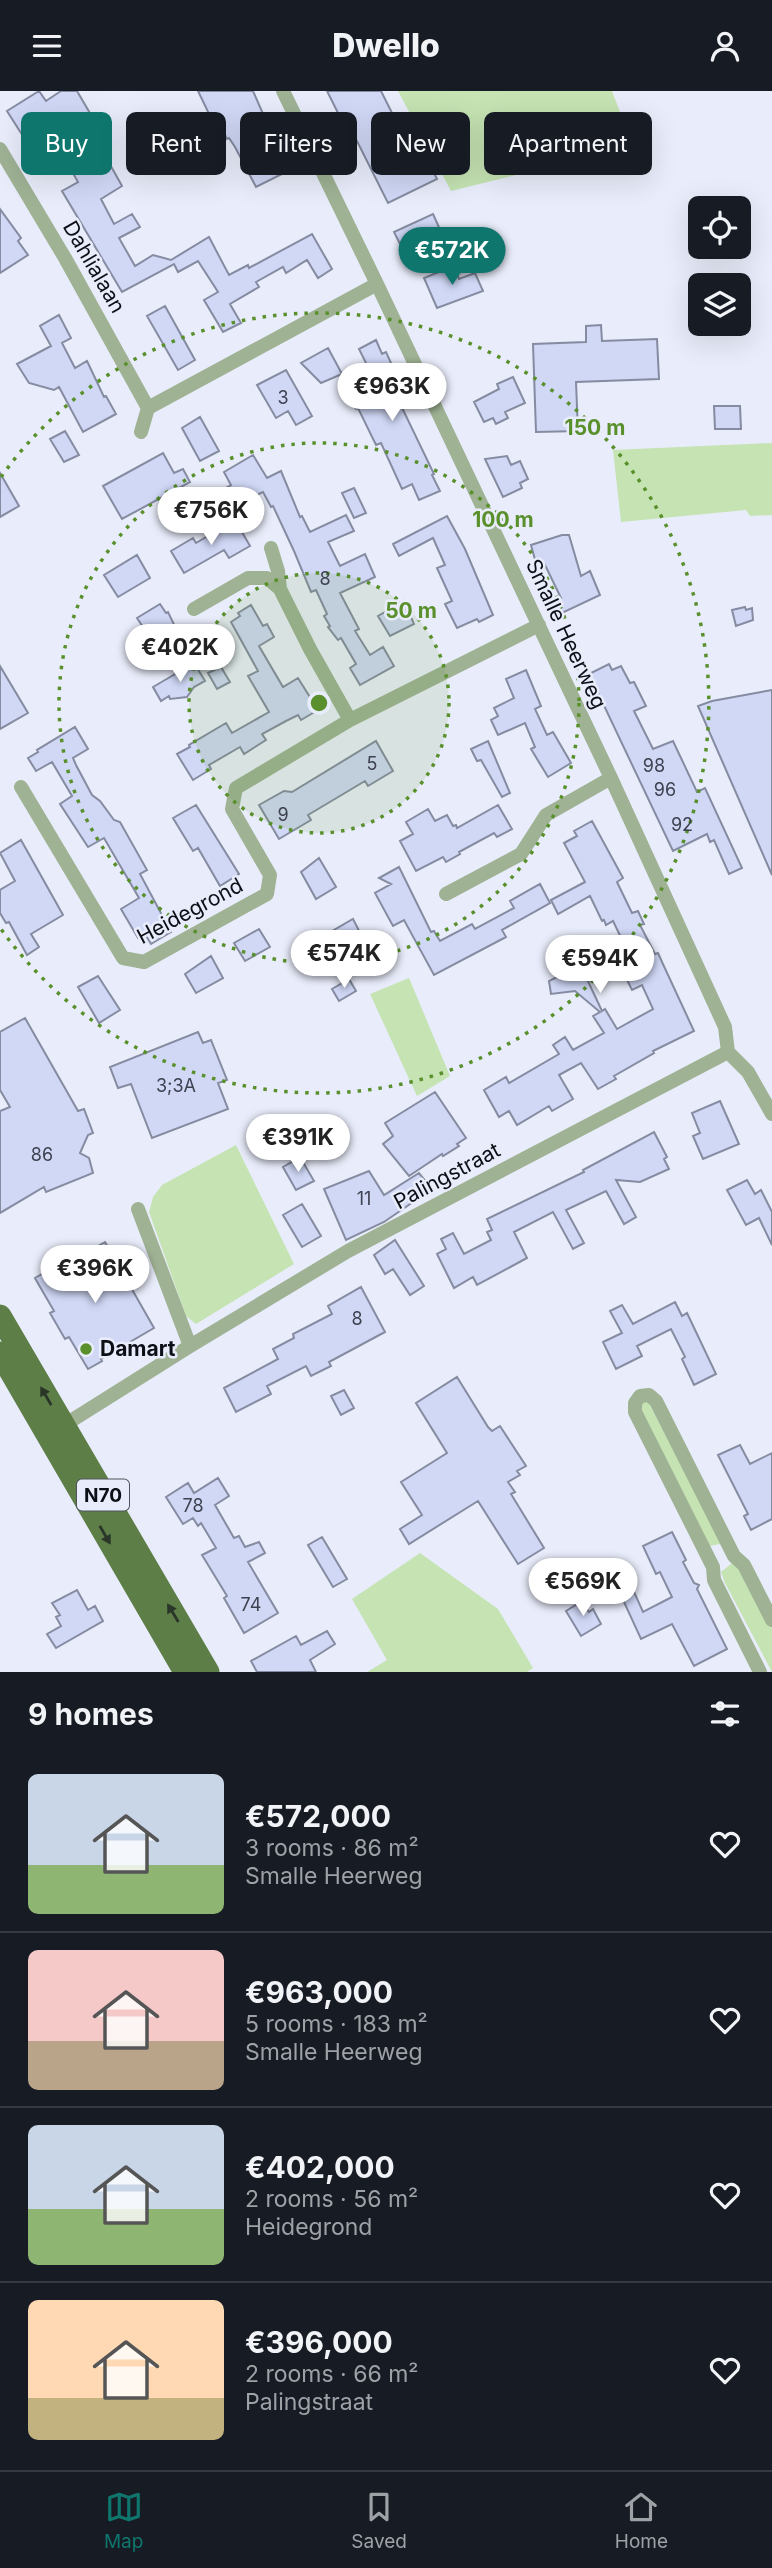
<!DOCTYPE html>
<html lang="en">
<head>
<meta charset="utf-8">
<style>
  body { margin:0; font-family:Inter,sans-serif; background:#20242c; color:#f1f3f6; height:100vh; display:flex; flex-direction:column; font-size:26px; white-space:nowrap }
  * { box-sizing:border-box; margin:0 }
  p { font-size:23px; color:#9ea1a6 }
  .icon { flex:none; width:38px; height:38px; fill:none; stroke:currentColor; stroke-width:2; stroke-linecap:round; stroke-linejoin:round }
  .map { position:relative; height:1581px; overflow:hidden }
  .panel { display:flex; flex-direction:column; background:#171b24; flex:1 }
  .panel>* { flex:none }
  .hud { position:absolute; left:21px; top:21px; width:732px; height:63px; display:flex; gap:14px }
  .tools { position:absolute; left:688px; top:105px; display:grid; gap:14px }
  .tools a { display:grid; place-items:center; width:63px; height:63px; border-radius:10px; background:#171b24; box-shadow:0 7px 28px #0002; font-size:35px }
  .price { position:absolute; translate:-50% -60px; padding:0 16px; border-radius:24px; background:#fff; color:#222; font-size:23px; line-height:46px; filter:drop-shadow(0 2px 4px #0008) }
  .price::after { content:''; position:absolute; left:50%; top:42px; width:21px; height:16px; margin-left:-10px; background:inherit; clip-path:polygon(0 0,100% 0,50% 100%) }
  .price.current { background:#0f766e; color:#fff }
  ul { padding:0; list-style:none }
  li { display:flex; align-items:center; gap:21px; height:175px; padding:0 28px }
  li+li { border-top:2px solid #363941 }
  li span { display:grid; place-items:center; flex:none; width:196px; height:140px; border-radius:10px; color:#555 }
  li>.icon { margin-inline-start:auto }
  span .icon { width:84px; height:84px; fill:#fffc; stroke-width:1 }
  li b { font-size:30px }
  h2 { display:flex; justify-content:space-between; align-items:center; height:84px; padding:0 28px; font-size:30px }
  .pill { padding:0 24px; border-radius:10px; background:#171b24; box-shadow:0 7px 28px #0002; font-size:24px; line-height:63px }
  .pill.current { background:#0f766e; color:#fff }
  header { display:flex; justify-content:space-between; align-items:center; height:91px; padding:0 28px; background:#171b24; font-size:32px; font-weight:800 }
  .tab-bar { display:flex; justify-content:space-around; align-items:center; height:98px; border-top:2px solid #363941; background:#171b24; font-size:19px; color:#9ea1a6 }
  .tab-bar a { display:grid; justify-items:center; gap:4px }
  .tab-bar .current { color:#0f766e }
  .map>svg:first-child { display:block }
</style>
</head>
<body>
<header><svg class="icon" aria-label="menu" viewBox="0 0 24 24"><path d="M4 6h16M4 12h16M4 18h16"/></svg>Dwello<svg class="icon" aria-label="person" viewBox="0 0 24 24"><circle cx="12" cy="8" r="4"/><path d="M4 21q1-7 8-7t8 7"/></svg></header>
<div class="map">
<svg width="772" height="1581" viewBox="0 0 772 1581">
  <rect width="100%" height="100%" fill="#e9edfb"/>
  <!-- green -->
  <path fill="#c5e3b3" d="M398,0h214l21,55 -182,45z
    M772,352v72l-22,1 -4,-6 -125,12 -8,-72z
    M409,887l41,98 -33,20 -47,-102z
    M236,1054l58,119 -98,60 -10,-8 -37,-104 4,-15 9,-12z
    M647,1308l74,145 -12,2 -68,-131v-15z
    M420,1462l78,56 35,59 -6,4h-160l20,-12 -35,-61z
    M732,1472l10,4 30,61v44l-47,-89 -4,-11z"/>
  <!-- building -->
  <path fill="#d0d8f6" stroke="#858ba0" stroke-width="2" d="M39,0l7,10 15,-10h16l28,48 -7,4 24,43 -21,13 13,25 18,-10 8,13 -21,11 16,28 18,-11 18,5 38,-23 20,38 19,-10 1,3 63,-34 20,35 -14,9 -11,-18 -21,13 -3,-6 -27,15 3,5 -29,17 11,19 -18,9 -19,-32 14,-8 -20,-31 -20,11 -4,-8 -52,28 -60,-101 16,-9 -16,-28 -20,12 -35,-55z
    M198,0h55l11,25 -2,1 28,53 -34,17 -21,-40 -6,-9 -2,1 -11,-23 -5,2z
    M327,0h54l24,48 10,-5 22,45 -49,24 -31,-62 -4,2z
    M174,23l6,14 -15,8 -7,-15z
    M0,118l21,29 -3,3 10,14 -28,18z
    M433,123l14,31 -21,10 -5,-11 -17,8 -10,-20z
    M446,178l3,7 8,-3 2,6 16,-6 8,18 -46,17 -13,-30z
    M165,215l30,54 -17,10 -31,-54z
    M59,224l12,23 -9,5 13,25 12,-7 17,36 2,-1 10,18 -33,18 -24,-45 -5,3 -25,-7 -12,-19 34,-18 -11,-20z
    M601,234l1,16 55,-2 2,40 -83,3 2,49 -42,1 -3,-88 53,-2v-16z
    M376,249l6,14 4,-2 11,24 3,10 -7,3 41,85 -2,1 8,16 -21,9 -7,-16 -10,5 -21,-46 -5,2 -18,-37 -2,1 -10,-17 27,-15 -14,-28z
    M328,257l14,26 -21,9 -20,-20z
    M286,279l26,46 -16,9 -8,-14 -12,7 -19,-33z
    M513,286l12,26 -20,9 3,6 -12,6 -3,-6 -9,4 -10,-20 25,-13 -2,-5z
    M714,315h26l1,23h-26z
    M200,326l19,34 -19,10 -18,-33z
    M65,340l14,24 -15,7 -14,-23z
    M163,362l11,20 9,-4 7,13 -68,37 -19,-33z
    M253,364l14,23 14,-7 19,46 2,-1 8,16 36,-17 8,16 -26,11 12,24 25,-12 10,23 -35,16 19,36 -4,2 15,24 13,-8 11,19 -34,19 -10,-17 6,-4 -15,-26 -3,2 -10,-13 2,-1 -6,-10 3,-2 -11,-24 -5,2 -17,-41 -21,-45 -2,1 -8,-15 -31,14 -10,-16 9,-5 -7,-13z
    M507,365l4,9 9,-4 8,18 -8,4 2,5 -19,9 -18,-38z
    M0,382l19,33 -19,11z
    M354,397l12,25 -12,5 -12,-25z
    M447,425l18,33 28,66 -14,7 -2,-3 -20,9 -12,-24 7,-3 -15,-33 8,-3 -12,-27 -34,18 -6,-12z
    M235,429l15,26 -21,12 -5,-8 -40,23 -13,-22 22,-13 3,5z
    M562,444h7l12,41 9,-5 10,24 -38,18 -6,-13 5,-2 -16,-33 -8,2 -6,-22z
    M137,464l13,23 -32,19 -14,-22z
    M404,510l10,23 -24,12 -12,-20z
    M160,513l6,9 2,-1 13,27 -26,15 -15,-26 3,-1 -6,-9z
    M251,514l12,21 4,-2 7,13 -15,9 24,41 15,-9 20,32 -17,10 -3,-5 -12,6 -24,13 4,6 -22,14 -4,-7 -31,18 2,4 -18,11 -16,-26 13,-7 -1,-2 37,-22 6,10 37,-21 -21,-36 10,-5 -27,-49 9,-6 -2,-3z
    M745,516l1,3 6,-2 1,12 -17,6 -4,-16z
    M194,572l11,18 -11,6 -7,10 -17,2 -1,-3 -8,5 -8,-14z
    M609,573l3,6 9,-4 9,17 4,-1 12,24 -12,5 19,38 20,-8 24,51 8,-4 37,80 -13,6 -15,-34 -4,2 -3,-8 -34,17 -84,-177z
    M0,575l28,47 -28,16z
    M221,576l9,15 -13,7 -9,-16z
    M526,579l15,36 -6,3 12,26 6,-3 18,31 -23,14 -17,-28 4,-2 -10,-24 -27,12 -7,-15 7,-4 -4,-8 20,-10 -8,-19z
    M772,599v185l-74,-169 14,-5z
    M75,636l13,22 -15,9 3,7 16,30 8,6 14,19 6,2 27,48 -7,4 31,58 -20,12 -6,-10 -7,4 -17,-29 18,-11 -35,-60 -16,9 -28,-43 12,-8 -20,-34 -16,9 -8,-13 10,-6 -1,-2z
    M376,650l17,30 -25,15 -3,-5 -57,34 3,5 -32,19 -20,-34 25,-14 8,1z
    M488,650l22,52 -8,4 -21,-37 -4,1 -6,-12z
    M196,714l43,69 -19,12 -22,-38 -5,3 -20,-33z
    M498,714l14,24 -15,8 -3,-4 -35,19 1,2 -14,8 -3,-5 -27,14 -16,-30 13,-7 -7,-12 22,-13 7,12 12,-6 6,11 3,-1 1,3z
    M592,730l31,57 -6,4 15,31 6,-2 6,13 -4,1 15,29 3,-1 4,9 32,69 -41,20 1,2 -40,23 2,3 -18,10 -17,-26 -22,12 14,24 -21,12 -3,-5 -32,19 -8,-14 -10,6 -15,-27 22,-13 3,6 50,-29 -6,-9 12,-8 8,13 31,-17 -11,-17 7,-4 -25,-21 -24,3 -2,-13 18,-9 -8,-8 8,-12 11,8 24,51 3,-2 12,20 36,-20 -11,-24 -10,5 -16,-32 12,-6 -15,-31 -7,4 -2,-5 -2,1 -12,-25 -32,18 -7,-14 34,-18 -21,-39 13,-7 -3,-5z
    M21,749l42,75 -32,19 8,13 -12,8 -18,-33 -3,1 -6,-10v-23l15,-9 -15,-28z
    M319,767l17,29 -20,12 -15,-27z
    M399,776l32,65 3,-1 6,10 32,-17 3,5 39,-21 -4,-7 30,-17 10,19 -48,27 4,7 -72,38 -30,-55 -11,6 -18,-33 16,-9 -12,-6z
    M353,828l19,37 -24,14 -21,-36z
    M259,838l11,18 -25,14 -11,-18z
    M211,865l12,22 -27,15 -11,-19z
    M98,885l22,34 -21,13 -21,-36z
    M349,888l7,12 -17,10 -7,-12z
    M25,927l53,93 6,-2 9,24 -5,2 -8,18 9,5 4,15 -47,19 -2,-5 -44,26v-102l10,-4 -10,-17v-58z
    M198,941l5,11 8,-3 16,40 -9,3 10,26 -76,29 -21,-54 -13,4 -8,-21z
    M435,1001l31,46 -9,6 2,2 -16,10 -1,-2 -33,22 -26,-32 10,-8 -8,-13z
    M720,1010l19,43 -36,15 -10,-23 7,-3 -8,-20z
    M654,1041l13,25 -3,2 5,10 -29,13 -24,-2 20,37 -12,7 -18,-33 -40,19 18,33 -11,6 -20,-37 -39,20 13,26 -50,27 -4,-8 -19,11 -17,-34 9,-5 -5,-10 12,-6 11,21 27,-14 -4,-8 5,-2 -5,-11 97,-47 -1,-2z
    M300,1066l14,24 -18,9 -13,-23z
    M369,1080l15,24 35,-22 13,16 -48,33 -38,18 -22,-51z
    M747,1089l8,14 6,-4 11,22v33l-13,-27 -13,7 -19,-35z
    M302,1113l19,32 -19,11 -19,-32z
    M395,1149l29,46 -14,9 -17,-26 -8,5 -11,-19z
    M105,1151l49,86 -53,31 1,2 -14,8 -19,-32 -4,2 -15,-26 4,-2 -19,-33 14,-8 2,3z
    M361,1196l24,45 -56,30 2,4 -20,10 -5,-10 -39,20 4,8 -35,18 -12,-24 54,-29 -5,-10 21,-11 -1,-4 39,-20 -4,-8z
    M675,1211l7,14 5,-3 29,61 -22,11 -12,-26 3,-2 -14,-28 -34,17 5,10 -26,13 -13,-27 19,-9 -12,-22 12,-6 11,19z
    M457,1286l31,50 4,4 8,-5 26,40 -9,5 3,4 -12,7 7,10 -4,2 33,54 -26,16 -40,-63 -69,43 -9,-15 22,-14 -21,-33 46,-29 -31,-50z
    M344,1299l10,18 -13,7 -10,-19z
    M740,1354l10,19 22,-11v66l-21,11 -7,-14 4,-2 -30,-59z
    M218,1387l11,18 -14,9 19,33 5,-2 6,11 14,-5 6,11 -17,9 30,51 -34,20 -20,-35 3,-2 -25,-41 14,-7 -15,-25 -3,3 -5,-8 -10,6 -17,-27 22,-14 6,10z
    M672,1441l14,28 -3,2 11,21 5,2 -2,4 30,60 -33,17 -22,-42 -31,15 -23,-50 12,-6 13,29 29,-15 -12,-25 -4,2 -13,-28z
    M322,1446l25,42 -14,8 -25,-42z
    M77,1499l11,20 7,-4 8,15 -47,27 -9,-14 14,-8 -5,-9 4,-2 -8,-12z
    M582,1510l7,11 4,-3 8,15 -20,12 -15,-25z
    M327,1540l8,13 -25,16 6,12h-59l-6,-11 45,-25 5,9z"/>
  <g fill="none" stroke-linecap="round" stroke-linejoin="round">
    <!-- street -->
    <path stroke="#9fb294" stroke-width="14" d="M283,0l94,193 234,494 114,249 3,25 20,20 24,42
      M0,58l65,109 83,150 229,-124
      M141,341l7,-24
      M271,457l7,23 2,18
      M194,518l54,-31h19l13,11 30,60 40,71
      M21,696l102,171 21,4 123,-68 3,-19 -38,-66 4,-21 114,-68 189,-95
      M446,803l75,-40 25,-39 65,-37
      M138,1118l52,137
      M58,1338l132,-83 158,-95 380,-199
      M760,1581l-46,-92 -1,-13 -78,-155v-9l5,-7 9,-1 7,6 78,155 10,9 28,55"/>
    <!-- primary -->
    <path stroke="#5e7e48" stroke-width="23" d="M0,1225l208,356
      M0,1262l185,319"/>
  </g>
  <!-- one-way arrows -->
  <defs><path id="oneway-solid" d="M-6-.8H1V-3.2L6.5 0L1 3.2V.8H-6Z" transform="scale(1.75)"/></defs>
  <g fill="#293628">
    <use href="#oneway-solid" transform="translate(46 1305) rotate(-120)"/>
    <use href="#oneway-solid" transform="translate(105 1444) rotate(60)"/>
    <use href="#oneway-solid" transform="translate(173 1522) rotate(-121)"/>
  </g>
  <!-- distance rings -->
  <circle cx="319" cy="612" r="130" fill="#59902c" fill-opacity=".12"/>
  <g fill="none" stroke="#59902c" stroke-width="3.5" stroke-dasharray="3.5 7">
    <circle cx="319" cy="612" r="130"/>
    <circle cx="319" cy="612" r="260"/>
    <path d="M1 386A390 390 0 1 1 1 838"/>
  </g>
  <!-- markers -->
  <circle fill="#59902c" stroke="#e9edfb" stroke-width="2.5" cx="86" cy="1258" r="7"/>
  <g text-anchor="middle" stroke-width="5" stroke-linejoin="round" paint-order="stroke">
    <!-- number labels -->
    <g font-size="18" fill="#3e414f">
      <text x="283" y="313">3</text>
      <text x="325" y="494">8</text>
      <text x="372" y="679">5</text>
      <text x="654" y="681">98</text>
      <text x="665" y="705">96</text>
      <text x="283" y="730">9</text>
      <text x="682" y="740">92</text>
      <text x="176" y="1001">3;3A</text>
      <text x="42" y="1070">86</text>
      <text x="364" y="1114">11</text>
      <text x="357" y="1234">8</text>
      <text x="193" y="1421">78</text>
      <text x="251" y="1520">74</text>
    </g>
    <!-- shield labels -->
    <rect fill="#e9edfb" stroke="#4f525b" stroke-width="2" x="77" y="1388.5" width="52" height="31" rx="5"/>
    <g font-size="19" font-weight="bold" fill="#0d0f17">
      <text x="103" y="1411">N70</text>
    </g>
    <!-- street labels -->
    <g font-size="21" fill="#0d0f17" stroke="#e9edfb">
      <text transform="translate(94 176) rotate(60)" y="7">Dahlialaan</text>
      <text transform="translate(566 543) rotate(65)" y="7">Smalle Heerweg</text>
      <text transform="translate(190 820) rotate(-28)" y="7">Heidegrond</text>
      <text transform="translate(447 1085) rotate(-28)" y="7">Palingstraat</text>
    </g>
    <!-- poi labels -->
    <g font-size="21" font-weight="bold" fill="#0d0f17" stroke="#e9edfb" text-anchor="start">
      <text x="100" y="1265">Damart</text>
    </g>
  </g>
  <circle cx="319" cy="612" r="10" fill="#59902c" stroke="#e9edfb" stroke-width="3.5"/>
  <g font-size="21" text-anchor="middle" font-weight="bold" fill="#59902c" stroke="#e9edfb" stroke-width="5" stroke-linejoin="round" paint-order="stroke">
    <text x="595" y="344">150 m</text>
    <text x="503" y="436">100 m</text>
    <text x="411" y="527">50 m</text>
  </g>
</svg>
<div class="tools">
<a><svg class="icon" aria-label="locate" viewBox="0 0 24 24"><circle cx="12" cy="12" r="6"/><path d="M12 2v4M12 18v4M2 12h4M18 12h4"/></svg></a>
<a><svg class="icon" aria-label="layers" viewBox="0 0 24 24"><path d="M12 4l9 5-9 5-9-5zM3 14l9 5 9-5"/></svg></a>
</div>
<b class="price current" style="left:452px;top:196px">€572K</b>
<b class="price" style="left:392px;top:332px">€963K</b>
<b class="price" style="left:211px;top:456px">€756K</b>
<b class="price" style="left:180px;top:593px">€402K</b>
<b class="price" style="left:344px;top:899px">€574K</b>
<b class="price" style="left:600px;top:904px">€594K</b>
<b class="price" style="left:298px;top:1083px">€391K</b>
<b class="price" style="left:95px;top:1214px">€396K</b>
<b class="price" style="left:583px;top:1527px">€569K</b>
<div class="hud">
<a class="pill current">Buy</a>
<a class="pill">Rent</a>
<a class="pill">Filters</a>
<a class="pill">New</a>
<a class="pill">Apartment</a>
</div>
</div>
<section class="panel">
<h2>9 homes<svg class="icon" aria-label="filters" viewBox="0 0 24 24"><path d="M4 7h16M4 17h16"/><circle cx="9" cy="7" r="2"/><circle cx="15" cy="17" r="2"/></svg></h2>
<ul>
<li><span style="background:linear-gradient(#c9d6e8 65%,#8fb573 0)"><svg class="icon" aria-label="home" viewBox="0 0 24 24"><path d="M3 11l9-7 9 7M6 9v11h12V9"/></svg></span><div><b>€572,000</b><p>3 rooms · 86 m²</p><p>Smalle Heerweg</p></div><svg class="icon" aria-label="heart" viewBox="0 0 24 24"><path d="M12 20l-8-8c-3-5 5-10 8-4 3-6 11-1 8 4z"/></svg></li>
<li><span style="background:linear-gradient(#f6c9c9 65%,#b9a48a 0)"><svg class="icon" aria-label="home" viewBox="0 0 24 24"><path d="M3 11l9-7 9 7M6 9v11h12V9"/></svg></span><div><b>€963,000</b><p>5 rooms · 183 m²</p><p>Smalle Heerweg</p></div><svg class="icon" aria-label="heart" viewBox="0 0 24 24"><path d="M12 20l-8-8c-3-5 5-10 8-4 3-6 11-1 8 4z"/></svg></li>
<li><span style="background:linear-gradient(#c9d6e8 60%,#8fb573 0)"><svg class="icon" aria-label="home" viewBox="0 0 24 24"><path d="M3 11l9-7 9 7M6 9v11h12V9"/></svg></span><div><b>€402,000</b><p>2 rooms · 56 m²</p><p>Heidegrond</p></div><svg class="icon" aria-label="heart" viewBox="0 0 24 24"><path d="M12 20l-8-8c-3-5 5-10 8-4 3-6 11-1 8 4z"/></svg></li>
<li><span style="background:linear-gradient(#ffd9b3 70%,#c2b280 0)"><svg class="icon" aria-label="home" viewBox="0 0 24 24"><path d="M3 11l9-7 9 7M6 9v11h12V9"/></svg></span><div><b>€396,000</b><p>2 rooms · 66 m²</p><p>Palingstraat</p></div><svg class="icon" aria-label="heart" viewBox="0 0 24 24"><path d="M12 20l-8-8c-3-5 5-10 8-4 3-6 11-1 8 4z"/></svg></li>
</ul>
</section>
<nav class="tab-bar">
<a class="current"><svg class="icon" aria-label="map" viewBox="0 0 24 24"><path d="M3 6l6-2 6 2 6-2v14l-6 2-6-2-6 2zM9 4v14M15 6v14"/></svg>Map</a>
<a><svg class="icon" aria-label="saved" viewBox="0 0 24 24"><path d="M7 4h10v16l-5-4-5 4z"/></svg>Saved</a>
<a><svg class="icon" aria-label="home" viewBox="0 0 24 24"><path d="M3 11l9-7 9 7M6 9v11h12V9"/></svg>Home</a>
</nav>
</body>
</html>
